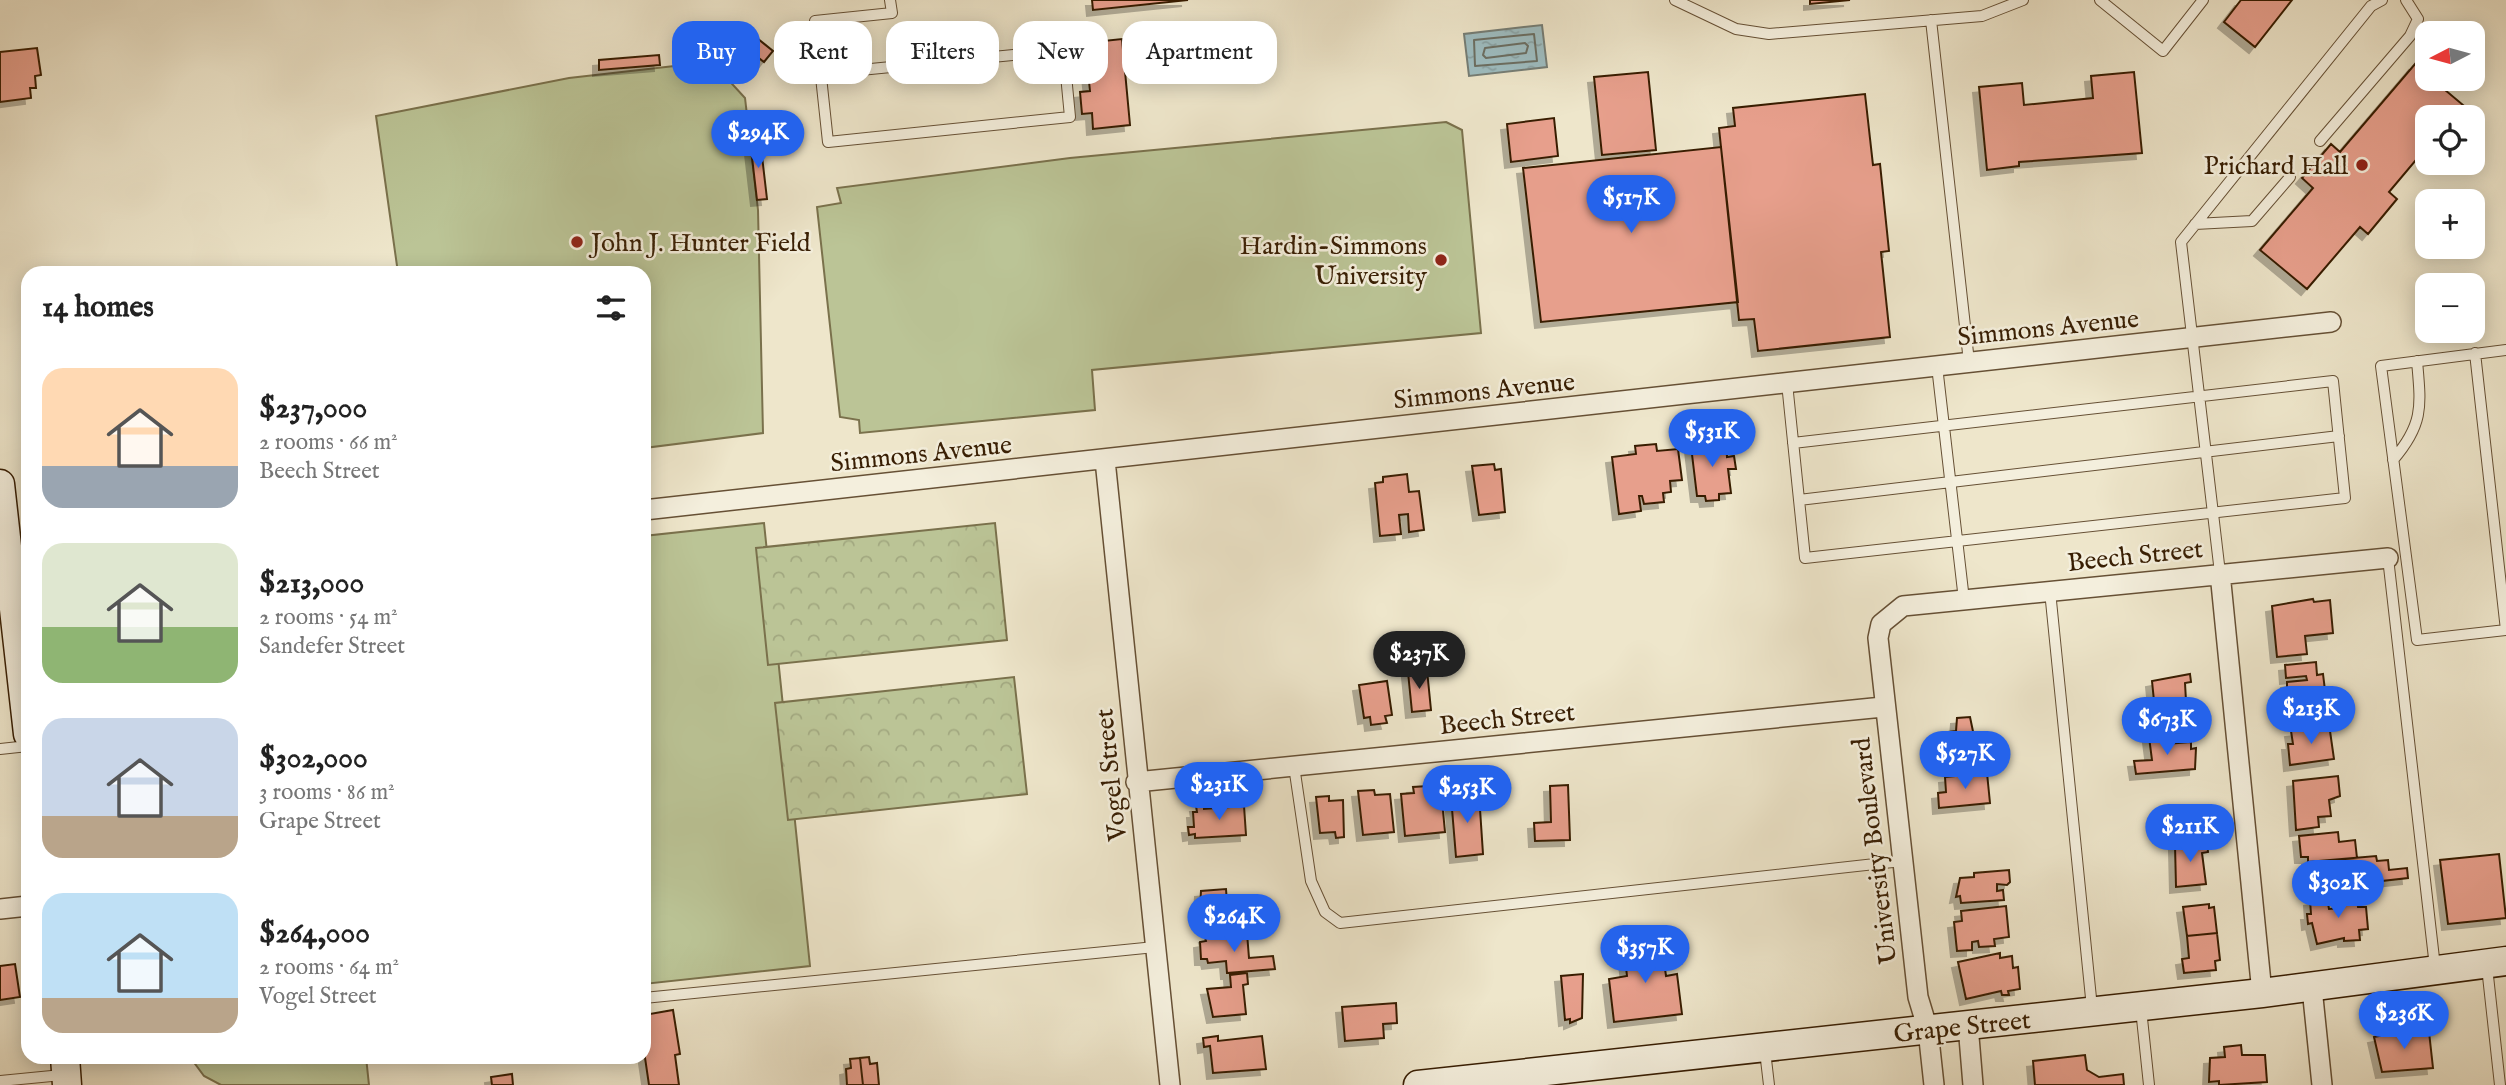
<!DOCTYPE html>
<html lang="en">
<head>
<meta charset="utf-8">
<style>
  body { margin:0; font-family:"IM FELL English",serif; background:#f2f2f2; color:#222; height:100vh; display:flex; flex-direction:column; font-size:26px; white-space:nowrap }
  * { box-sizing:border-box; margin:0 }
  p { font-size:23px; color:#767676 }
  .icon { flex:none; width:38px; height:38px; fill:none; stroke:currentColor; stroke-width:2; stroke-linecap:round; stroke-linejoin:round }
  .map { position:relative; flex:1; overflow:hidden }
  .drawer { position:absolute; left:21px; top:266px; width:630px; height:798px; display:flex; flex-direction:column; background:#fff; border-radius:21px; box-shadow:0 4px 18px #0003 }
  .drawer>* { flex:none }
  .hud { position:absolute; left:672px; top:21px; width:665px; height:63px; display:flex; gap:14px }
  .needle { width:46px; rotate:264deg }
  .fabs { position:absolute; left:2415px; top:21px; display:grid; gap:14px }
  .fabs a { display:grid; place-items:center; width:70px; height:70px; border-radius:14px; background:#fff; box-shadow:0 4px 18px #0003; font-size:35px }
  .price { position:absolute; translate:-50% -60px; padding:0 16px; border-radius:24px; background:#2563eb; color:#fff; font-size:23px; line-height:46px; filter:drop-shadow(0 2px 4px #0008) }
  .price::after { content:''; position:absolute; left:50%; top:42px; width:21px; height:16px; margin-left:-10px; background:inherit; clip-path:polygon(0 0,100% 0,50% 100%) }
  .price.current { background:#222; color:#fff }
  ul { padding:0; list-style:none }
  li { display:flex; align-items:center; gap:21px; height:175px; padding:0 21px }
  li span { display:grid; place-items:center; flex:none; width:196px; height:140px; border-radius:21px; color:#555 }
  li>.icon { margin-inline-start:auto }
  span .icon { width:84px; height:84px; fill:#fffc; stroke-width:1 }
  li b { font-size:30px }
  h2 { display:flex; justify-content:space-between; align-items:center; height:84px; padding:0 21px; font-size:30px }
  .pill { padding:0 24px; border-radius:21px; background:#fff; box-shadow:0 4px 18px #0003; font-size:24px; line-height:63px }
  .pill.current { background:#2563eb; color:#fff }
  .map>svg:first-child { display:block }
</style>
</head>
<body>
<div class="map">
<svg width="2506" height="1085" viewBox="0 0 2506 1085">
  <defs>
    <pattern id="park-crowns" width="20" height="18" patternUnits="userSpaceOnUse" patternTransform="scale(1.75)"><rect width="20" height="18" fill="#bbc496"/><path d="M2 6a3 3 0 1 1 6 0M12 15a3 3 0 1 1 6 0" fill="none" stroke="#a2a880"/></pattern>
    <pattern id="water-ripples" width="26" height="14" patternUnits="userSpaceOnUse" patternTransform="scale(1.75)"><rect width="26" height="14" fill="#9ebdc1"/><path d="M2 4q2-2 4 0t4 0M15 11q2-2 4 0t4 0" fill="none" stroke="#89a2a4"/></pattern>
    <filter id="shadow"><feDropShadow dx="-6" dy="6" stdDeviation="0" flood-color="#0004"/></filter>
  </defs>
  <rect width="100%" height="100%" fill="#eee6cb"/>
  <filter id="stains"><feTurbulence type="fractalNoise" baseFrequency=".00286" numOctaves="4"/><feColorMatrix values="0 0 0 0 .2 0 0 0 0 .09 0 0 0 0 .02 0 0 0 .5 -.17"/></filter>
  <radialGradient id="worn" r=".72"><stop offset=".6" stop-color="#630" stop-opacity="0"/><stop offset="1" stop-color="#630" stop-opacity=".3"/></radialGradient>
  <!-- grass -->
  <path fill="#bbc496" stroke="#7a714c" stroke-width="2" d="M692,64l32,11 21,23 13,112 5,223 -119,15v-175h-246l-22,-157 193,-38z
    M1446,122l16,8 19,203 -389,37 3,40 -235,23 -1,-13 -19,-3 -23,-210 24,-4 -4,-15 233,-30z
    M764,523l46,443 -166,18v-448z
    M190,1057h176l3,28h-148l-17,-9z"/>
  <!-- park -->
  <path fill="url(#park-crowns)" stroke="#7a714c" stroke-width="2" d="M995,523l12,117 -239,25 -12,-117z
    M1014,677l13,117 -239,26 -13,-117z"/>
  <!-- water -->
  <path fill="url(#water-ripples)" stroke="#757d75" stroke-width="2" d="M1542,25l5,42 -78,9 -5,-42z"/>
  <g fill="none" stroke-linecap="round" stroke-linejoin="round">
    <!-- shore -->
    <path stroke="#6b6e62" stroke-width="2" d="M1534,34l3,27 -62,5 -1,-26z
      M1525,43l3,3 -2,7 -40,5 -3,-3 2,-7z"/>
  </g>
  <!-- building -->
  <path fill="#e79f8c" stroke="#381e03" stroke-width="2" filter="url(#shadow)" d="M1092,0h96l-95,10z
    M1810,0h40l-40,4z
    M2241,0h51l-37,47 -31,-25z
    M742,26l31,25 -9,11 -31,-24z
    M1122,39l8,86 -37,4 -1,-16 -10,1 -2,-22 10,-1 -5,-48z
    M37,48l4,27 -6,1 1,12h-6l1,10 -31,4v-50z
    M659,55l1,10 -61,5v-10z
    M2415,64l12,11v4h5l31,26 -11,12h-25v30l-38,45 8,7 -29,35 -8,-7 -53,62 -47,-39 53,-62 -11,-10 29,-34 9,8z
    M1648,72l8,78 -54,5 -8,-78z
    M2134,72l8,81 -123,9v4l-32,4 -8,-83 43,-4 2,22 69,-7 -2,-22z
    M1865,94l8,71 7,-1 9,87 -8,1 9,85 -132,14 -4,-32 -15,1 -20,-192 16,-2 -2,-18z
    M1554,118l4,38 -47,6 -4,-38z
    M760,139l7,60 -10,1 -7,-60z
    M1721,147l17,155 -197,20 -18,-154z
    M1714,440l1,3 11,-1 1,15 7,-1 2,13h-8l3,24 -12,1v6l-13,1 -1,-5h-8l-6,-50z
    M1656,444l1,7 21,-2 4,31 -12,1 1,11 -8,1 1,9 -20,2 -2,-8h-3l2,15 -22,3 -7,-57 24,-3 -1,-8z
    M1494,464l1,6 6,-1 4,43 -26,3 -7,-49z
    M1407,474l2,18 10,-1 5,39 -15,2 -1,-18 -9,1 2,19 -21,2 -5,-53 8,-1v-5z
    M2313,599l1,3 16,-2 3,33 -28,3 2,18 -30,3 -5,-51z
    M2316,662l1,13 6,-1 4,33 -44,5 -2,-22h6v-8l20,-2 -1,-4 -20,2 -1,-13z
    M1427,670l4,40 -19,2 -4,-40z
    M2190,674l1,8 -6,1 1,18h4l2,24 -42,3 -1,-18h-4l-1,-9h10l-2,-20z
    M1387,681l5,34 -7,1 2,7 -16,2 -1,-8 -6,1 -5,-33z
    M1970,717l5,24 5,-1 1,17 -38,4 -1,-9 -6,1v-12h5v-8l15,-2 1,-13z
    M2324,727l1,4h5l4,28 -44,6 -2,-21h5l-2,-13z
    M2165,736l1,8 25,-2v7l5,-1 -1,21 -59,5 -2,-13 18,-1 -3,-23z
    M1987,773l3,30 -51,5 -1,-15 8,-1 -1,-15z
    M2338,776l2,20 -11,4 2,16 -13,1 1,10 -23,3 -3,-49z
    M1568,785l2,55 -35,1 -1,-18 17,-1 -1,-36z
    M1428,786l1,5 12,-1 4,42 -40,4 -4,-42 13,-1 -1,-6z
    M1374,790l1,5 15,-1 4,38 -31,3 -5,-44z
    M1479,794l4,60 -27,3 -5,-60z
    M1329,796v5l14,-1 1,37 -8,1 -1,-6 -15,1 -4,-36z
    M1196,806h8v3l40,-3 2,29 -51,3v-4l-6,1 -1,-8h6l-1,-15h4z
    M2193,814v4h7l1,15h5l1,9 -32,3 -1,-10 -6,1 -2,-20z
    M2338,832l1,10 16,-2 2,18 -49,4v-5h-7l-2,-21z
    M2207,842l1,10 -6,1 4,31 -30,3 -1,-42z
    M2499,854l7,64 -58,6 -8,-64z
    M2376,856l1,5 11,-1 1,10 18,-2 1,10 -79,9 -1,-19 -19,1 -1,-7z
    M2009,870l1,12 -3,3 -10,-1v7l6,-1 1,10 -43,3 -1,-7 -4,1 4,-19 14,-1v-4z
    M1226,889l2,28 -24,2 -1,-11h-3l1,-17z
    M2357,896l1,11h8l2,22 -9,1 1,10 -16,1v-3l-27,6 -5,-21 -4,1 -1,-10h4l-1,-14 17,-2 2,11 12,-1 -1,-11z
    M2209,904v4l5,-1 3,26 -30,3 -4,-29z
    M2006,906l3,31 -15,2 1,7 -16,1 -1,-6 -6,1v8l-15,1 -3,-29 8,-1 -1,-10z
    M1654,932l3,22h6l3,22 11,-2 5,40 -68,8 -5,-43 18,-3 -2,-17h8l-2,-24z
    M1247,933l2,25 24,-2 2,13 -48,4 -1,-12 -18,2 -1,-4h-6l-1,-17 6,-1 -1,-4z
    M2217,933l3,27 -5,1 1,9 -32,3 -2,-14 7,-1 -2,-22z
    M2000,953v5l12,-2 1,12 5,-1 2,22 -12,2 1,4h-7l-1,-4 -35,8 -8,-37z
    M15,964l5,33 -20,3v-34z
    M1247,973l1,11 -5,1 3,29 -33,3 -6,-28 24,-2 -1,-12z
    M1583,974l-1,44 -12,5v-4l-5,1 -4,-44z
    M1396,1003l1,20 -14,1 1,14 -39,3 -3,-34z
    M673,1010l7,44 -5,1 4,30h-30l-5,-34v-36z
    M2415,1029v5l14,-2 4,36 -51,4 -8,-35z
    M1218,1036v5l44,-5 4,33 -53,4 -3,-27 -6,1 -1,-9z
    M2241,1045l1,10h23l2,27 -48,3v-4l-10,1 1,-24 15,-1 -1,-10z
    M2085,1055l2,15 12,7 24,-3 1,11h-89l-2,-24z
    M869,1057l1,7 7,-1 2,22h-16l-3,-27z
    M860,1058l3,27h-16l-1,-16 5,-1 -1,-9z
    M512,1074l1,11h-21l-1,-8z"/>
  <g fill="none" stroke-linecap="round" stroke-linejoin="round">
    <!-- lane casing -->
    <g stroke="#665035" stroke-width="12">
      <path id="lane" d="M890,0l2,13 -77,8 13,121 242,-25 -8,-84
        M1675,0l61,29 33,5 213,-18 41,-16
        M2100,0l63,51 40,-51
        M1931,20l38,342
        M820,74l243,-24
        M2320,141l90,-105 8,-17 -12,-19
        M2195,224l57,-3 38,-44
        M2506,350l-125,16 36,274 89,-10
        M2475,353l31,277
        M1937,366l27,234
        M1787,383l18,175 540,-60 -12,-117 -540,62
        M2393,460c31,-36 28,-54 24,-99
        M1799,500l540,-64
        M2388,558l47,409
        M2220,573l-39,-331 190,-236 11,-6
        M2050,591l42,417
        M0,749l28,-3
        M1294,766l17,115 14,31 15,11 562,-62
        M2487,967l13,118
        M644,998l511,-51
        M2141,1009l8,76
        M1765,1051l4,34
        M0,1081l62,-6"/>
    </g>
    <!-- street casing -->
    <g stroke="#665035" stroke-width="22">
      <path id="street" d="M1105,460l65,625
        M644,510l1687,-188
        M2220,573l42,420
        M1136,782l747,-75
        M0,909l28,-3
        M2312,988l10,97
        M1968,1025l5,60
        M1934,1085l-6,-55 -10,-33 -40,-359 3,-14 22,-18 485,-48"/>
    </g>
    <!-- secondary casing -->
    <g stroke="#381e03" stroke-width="31">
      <path id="secondary" d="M0,484l28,250
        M65,1057l2,28
        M1418,1085l844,-92 244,-32"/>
    </g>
    <!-- lane -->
    <use href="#lane" stroke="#f4efdd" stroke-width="10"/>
    <!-- street -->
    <use href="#street" stroke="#f4efdd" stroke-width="19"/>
    <!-- secondary -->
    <use href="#secondary" stroke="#f4efdd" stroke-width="28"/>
  </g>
  <!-- markers -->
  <g fill="#8f2418" stroke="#f4efdd" stroke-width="2.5">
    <circle cx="2362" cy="165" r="7"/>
    <circle cx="577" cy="242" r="7"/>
    <circle cx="1441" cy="260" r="7"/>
  </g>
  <g text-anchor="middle" stroke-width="5" stroke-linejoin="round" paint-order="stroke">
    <!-- poi labels -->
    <g font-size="26" fill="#381e03" stroke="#f4efdd" text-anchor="end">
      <text x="2348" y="174">Prichard Hall</text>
      <text x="591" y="251" text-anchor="start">John J. Hunter Field</text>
      <text x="1427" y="254">Hardin-Simmons<tspan x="1427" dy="30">University</tspan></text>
    </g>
    <!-- street labels -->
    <g font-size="26" fill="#381e03" stroke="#f4efdd">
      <text transform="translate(2048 327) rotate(-6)" y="9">Simmons Avenue</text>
      <text transform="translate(1484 390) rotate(-6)" y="9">Simmons Avenue</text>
      <text transform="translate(921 453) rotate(-6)" y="9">Simmons Avenue</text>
      <text transform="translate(2135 555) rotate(-6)" y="9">Beech Street</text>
      <text transform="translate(1507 718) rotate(-6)" y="9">Beech Street</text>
      <text transform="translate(1110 775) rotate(-96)" y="9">Vogel Street</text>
      <text transform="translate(1874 851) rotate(-97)" y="9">University Boulevard</text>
      <text transform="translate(1962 1026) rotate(-6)" y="9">Grape Street</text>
    </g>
  </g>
  <rect width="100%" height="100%" filter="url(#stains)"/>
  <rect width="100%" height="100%" fill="url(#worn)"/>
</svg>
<div class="fabs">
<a><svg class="needle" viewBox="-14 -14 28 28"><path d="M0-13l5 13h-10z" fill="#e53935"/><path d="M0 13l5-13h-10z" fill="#767676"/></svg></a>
<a><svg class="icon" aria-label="locate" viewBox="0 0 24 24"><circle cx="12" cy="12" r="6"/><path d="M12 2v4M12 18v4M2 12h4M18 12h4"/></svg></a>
<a>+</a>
<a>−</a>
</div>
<b class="price" style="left:758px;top:170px">$294K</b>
<b class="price" style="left:1631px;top:235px">$517K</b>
<b class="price" style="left:1712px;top:469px">$531K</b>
<b class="price current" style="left:1419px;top:691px">$237K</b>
<b class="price" style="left:2311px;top:746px">$213K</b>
<b class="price" style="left:2167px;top:757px">$673K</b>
<b class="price" style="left:1965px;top:791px">$527K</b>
<b class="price" style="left:1219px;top:822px">$231K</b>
<b class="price" style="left:1467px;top:825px">$253K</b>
<b class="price" style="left:2190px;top:864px">$211K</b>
<b class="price" style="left:2338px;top:920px">$302K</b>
<b class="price" style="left:1234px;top:954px">$264K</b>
<b class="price" style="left:1645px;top:985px">$357K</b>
<b class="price" style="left:2404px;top:1051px">$236K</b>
<div class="hud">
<a class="pill current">Buy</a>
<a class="pill">Rent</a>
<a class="pill">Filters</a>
<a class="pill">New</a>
<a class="pill">Apartment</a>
</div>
<section class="drawer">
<h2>14 homes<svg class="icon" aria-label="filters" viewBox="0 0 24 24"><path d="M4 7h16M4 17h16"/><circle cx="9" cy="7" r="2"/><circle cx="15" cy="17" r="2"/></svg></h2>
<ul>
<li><span style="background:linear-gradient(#ffd9b3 70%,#9aa5b1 0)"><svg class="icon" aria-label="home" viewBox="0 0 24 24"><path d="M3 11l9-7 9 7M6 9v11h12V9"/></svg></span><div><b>$237,000</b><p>2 rooms · 66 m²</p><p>Beech Street</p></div></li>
<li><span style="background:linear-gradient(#dfe7d0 60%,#8fb573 0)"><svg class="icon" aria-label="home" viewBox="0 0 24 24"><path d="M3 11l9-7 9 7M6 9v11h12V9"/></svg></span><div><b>$213,000</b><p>2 rooms · 54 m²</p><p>Sandefer Street</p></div></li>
<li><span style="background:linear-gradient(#c9d6e8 70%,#b9a48a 0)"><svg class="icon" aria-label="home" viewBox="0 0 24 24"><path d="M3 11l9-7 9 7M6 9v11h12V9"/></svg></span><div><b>$302,000</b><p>3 rooms · 86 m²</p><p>Grape Street</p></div></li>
<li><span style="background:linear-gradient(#bfe0f5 75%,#b9a48a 0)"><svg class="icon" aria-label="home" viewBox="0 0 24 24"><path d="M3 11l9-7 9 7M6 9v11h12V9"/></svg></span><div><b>$264,000</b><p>2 rooms · 64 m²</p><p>Vogel Street</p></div></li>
</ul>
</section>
</div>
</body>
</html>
